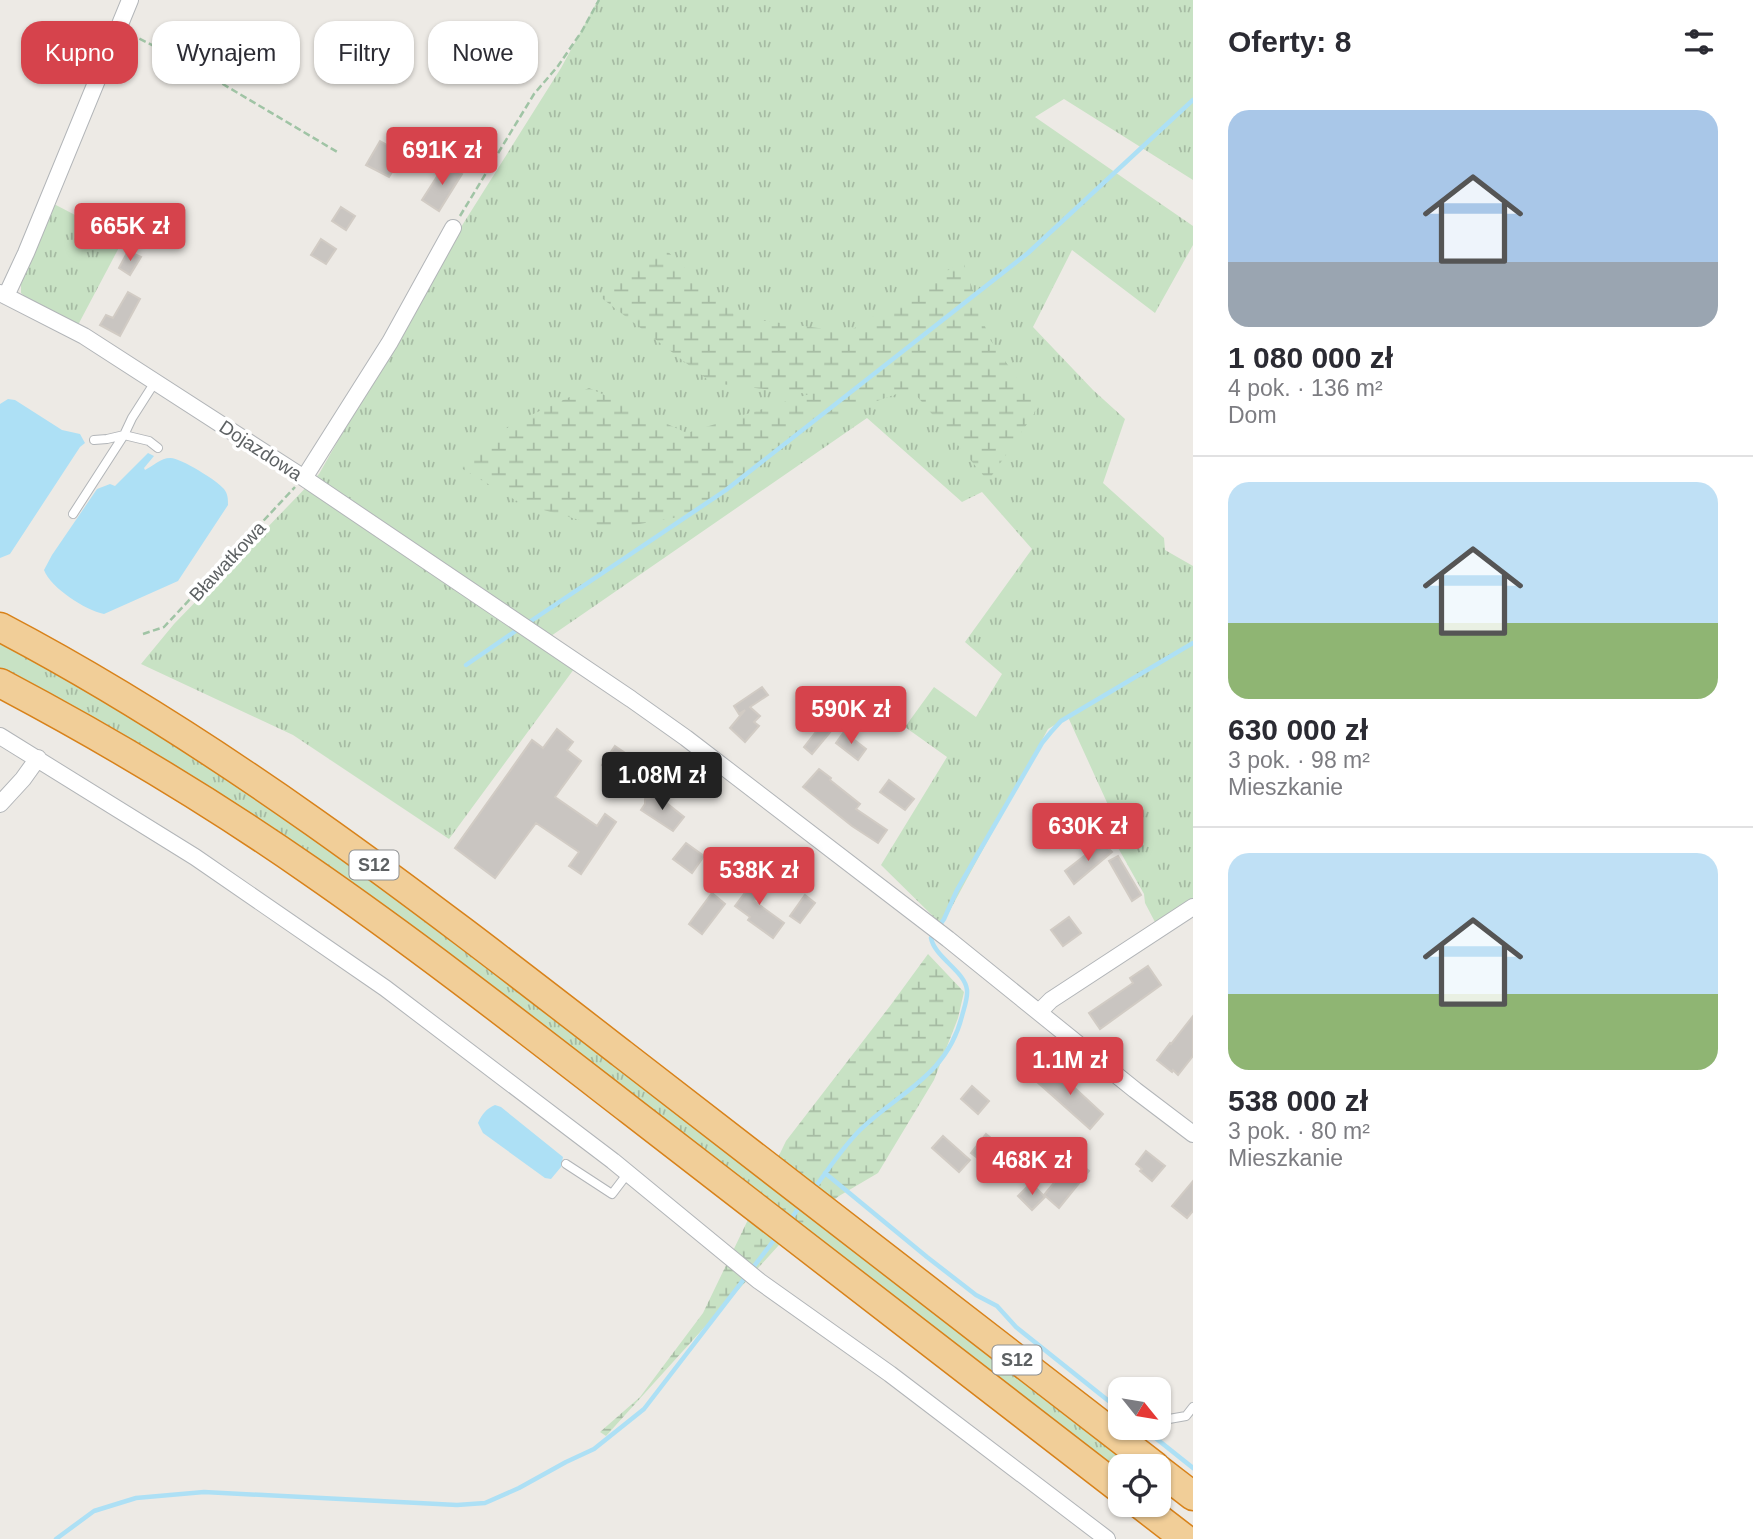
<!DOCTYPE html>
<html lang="pl">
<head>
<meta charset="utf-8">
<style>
  body { margin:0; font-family:Helvetica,sans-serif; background:#f2f2f3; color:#2b2b33; height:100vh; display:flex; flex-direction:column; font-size:26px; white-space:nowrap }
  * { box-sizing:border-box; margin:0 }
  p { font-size:23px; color:#7c7c81 }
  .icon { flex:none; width:38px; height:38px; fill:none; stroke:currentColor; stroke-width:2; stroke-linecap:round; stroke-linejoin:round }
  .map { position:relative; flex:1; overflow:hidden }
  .drawer { display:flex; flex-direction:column; background:#fff; width:560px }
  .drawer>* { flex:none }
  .banner { position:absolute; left:21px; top:21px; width:665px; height:63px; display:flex; gap:14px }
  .needle { width:46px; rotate:120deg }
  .tools { position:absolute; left:1108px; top:1377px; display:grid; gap:14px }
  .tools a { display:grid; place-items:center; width:63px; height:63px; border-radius:14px; background:#fff; box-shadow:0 2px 5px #0004; font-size:35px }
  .price { position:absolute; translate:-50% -60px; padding:0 16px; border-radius:7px; background:#d6434c; color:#fff; font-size:23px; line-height:46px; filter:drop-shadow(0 2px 4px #0008) }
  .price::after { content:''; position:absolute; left:50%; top:42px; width:21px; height:16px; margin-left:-10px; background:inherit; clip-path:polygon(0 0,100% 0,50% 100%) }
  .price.selected { background:#222; color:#fff }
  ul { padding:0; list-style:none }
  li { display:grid; align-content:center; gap:14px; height:371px; padding:0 35px }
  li+li { border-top:2px solid #e1e1e2 }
  li span { display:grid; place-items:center; height:217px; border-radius:21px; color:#555 }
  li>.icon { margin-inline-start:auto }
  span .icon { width:126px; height:126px; fill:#fffc; stroke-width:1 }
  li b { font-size:30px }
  h2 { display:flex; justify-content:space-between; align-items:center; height:84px; padding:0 35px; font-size:30px }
  .pill { padding:0 24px; border-radius:21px; background:#fff; box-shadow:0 2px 5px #0004; font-size:24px; line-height:63px }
  .pill.selected { background:#d6434c; color:#fff }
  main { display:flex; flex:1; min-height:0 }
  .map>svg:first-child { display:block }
</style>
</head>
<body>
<main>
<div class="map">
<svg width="1193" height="1539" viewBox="0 0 1193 1539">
  <defs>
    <pattern id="grass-tufts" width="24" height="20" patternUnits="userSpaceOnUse" patternTransform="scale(1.75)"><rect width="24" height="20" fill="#c8e2c4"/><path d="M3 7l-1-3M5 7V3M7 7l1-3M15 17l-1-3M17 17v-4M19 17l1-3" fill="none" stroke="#a6bba3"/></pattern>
    <pattern id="wetland-marsh" width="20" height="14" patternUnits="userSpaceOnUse" patternTransform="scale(1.75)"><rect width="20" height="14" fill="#c8e2c4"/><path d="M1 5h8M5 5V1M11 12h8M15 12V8" fill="none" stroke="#a6bba3"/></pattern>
  </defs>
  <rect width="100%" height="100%" fill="#edeae5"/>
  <!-- grass -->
  <path fill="url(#grass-tufts)" d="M598,0h595v180l-129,-81 -29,18 158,109v19l-38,68 -83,-63 -39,77 60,63 32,29 -22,64 61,55 1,12 28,16v334l-37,24 -11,-21 -1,-9 -32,-57 8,-6 -52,-114 -20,12 -106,196 -61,-60 66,-108 -42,-30 29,-40 42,30 26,-43 -37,-32 67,-93 -50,-57 -20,10 -95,-84 -316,218 23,33 -125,170 -156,-104 -152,-71 33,-40 145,-150 127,-223 115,-183z
    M54,204l69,36 -45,85 -47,-23 -10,-9v-14z
    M0,637l76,42 247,160 820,627h-23v11l-566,-435 -554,-370z"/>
  <!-- wetland -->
  <path fill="url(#wetland-marsh)" d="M665,249l72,68 111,15 115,-71 26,77 49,70 -50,73 -77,-92 -100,35 -122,91 -77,14 -90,-25 -66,-39 58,-42 75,-35 98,45 122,-39 -97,-11 -113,-87z
    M928,954l36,38 -6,26 -24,62 -56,93 -39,23 -51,39 -182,201 -6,-4 40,-35 63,-84 83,-172 104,-135z"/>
  <!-- water -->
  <path fill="#ade0f5" d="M8,399l7,1 47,30 18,4 5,9 -5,4 -70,107 -10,4v-154z
    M148,453l6,3 -10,12 1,2c8,-4 16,-12 25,-12 9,-1 48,23 54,31 4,5 4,10 4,16l-50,76 -74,33c-19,-4 -53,-26 -60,-44l8,-15 45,-66 13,-5 5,2z
    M495,1105l6,2 62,50 -2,10 -10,12 -6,-1 -62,-45 -5,-10c4,-9 8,-14 17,-18z"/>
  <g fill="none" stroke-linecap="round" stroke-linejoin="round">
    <!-- stream -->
    <path stroke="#ade0f5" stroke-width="4.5" d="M528,623l198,-133 302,-237 165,-153
      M466,665l54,-37
      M825,1173l102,84 49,38 21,11 19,21 104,83
      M813,1190c15,-20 29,-42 47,-60 39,-38 87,-54 102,-114 2,-8 6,-18 5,-26 -2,-19 -32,-32 -36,-52l13,-19 13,-29 85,-147 9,-11 10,-11 132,-78
      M790,1220l11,-15
      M1143,1428l50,40
      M56,1539l38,-28 42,-13 68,-6 253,13 28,-2 34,-15 47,-26 28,-13 50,-40 134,-174"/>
  </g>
  <!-- building -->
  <path fill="#c9c5c1" stroke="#d1cbc4" stroke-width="2" d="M422,129l25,16 -8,14 -26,-16z
    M380,141l23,13 -14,23 -23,-12z
    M445,164l17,10 -23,37 -17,-11z
    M341,207l14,9 -9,14 -14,-9z
    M321,239l15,10 -10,15 -15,-9z
    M128,251l13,6 -11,18 -11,-7z
    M128,292l12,7 -20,37 -20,-11 6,-10 7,3z
    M762,687l6,8 -18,12 10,9 -6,6 5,4 -14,16 -15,-14 15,-18 -6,4 -5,-8z
    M823,723l9,7 -20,24 -8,-7z
    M557,729l16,13 -6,8 14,11 -26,36 42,29 8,-12 11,8 -35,52 -12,-8 10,-14 -43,-29 -41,55 -40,-30 77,-108 11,8z
    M844,732l22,17 -8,11 -22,-17z
    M615,746l19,13 -14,19 -18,-13z
    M819,769l12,9 -1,2 30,24 -4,5 31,21 -9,13 -26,-17 -49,-39z
    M889,780l25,19 -9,11 -25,-18z
    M654,793l30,24 -11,14 -32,-21 4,-6v-5l5,-1z
    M1102,842l10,10 -38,32 -9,-13z
    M686,843l18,13 -12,17 -19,-14z
    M790,856l21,16 -11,15 -22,-16z
    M1118,856l23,39 -9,6 -23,-40z
    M762,870l9,7 -17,24 30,22 -11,15 -25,-18 2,-3 -15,-11z
    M712,893l13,11 -23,30 -13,-10z
    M805,895l10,8 -15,20 -10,-7z
    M1069,917l12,16 -18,13 -12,-16z
    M1148,966l13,19 -61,44 -11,-16 44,-30 -3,-5z
    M1193,1016v40l-15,19 -5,-5 -1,2 -15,-12 13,-17 1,1z
    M1051,1066l52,48 -13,15 -53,-47z
    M972,1086l17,15 -11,13 -17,-15z
    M986,1134l11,9 -14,19 -12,-9z
    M943,1136l27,24 -11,12 -27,-24z
    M1146,1151l19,15 -13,15 -12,-10 2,-2 -6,-5z
    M1074,1159l15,12 -30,37 -15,-13z
    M1193,1181v30l-6,7 -15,-12z
    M1031,1183l14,14 -13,13 -14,-14z"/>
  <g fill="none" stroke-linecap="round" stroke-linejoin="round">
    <!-- service casing -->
    <g stroke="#b2b5b8" stroke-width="10">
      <path id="service" d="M94,440l13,-1 17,-4 25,6 9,7
        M73,514l51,-79 8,-17 23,-36
        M566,1164l46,30 16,-21
        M1169,1419l17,-3 7,-9"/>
    </g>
    <!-- minor casing -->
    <g stroke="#b2b5b8" stroke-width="18">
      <path id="minor" d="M0,293l84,43 220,142 327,221 55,39 262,201 187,151 58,44
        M6,296l20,-43 104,-253
        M304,478l86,-136 63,-114
        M0,736l195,121 190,131 228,173 146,120 131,93 217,165
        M0,804l23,-25 15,-21
        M1040,1011l11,-11 142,-93"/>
    </g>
    <!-- motorway casing -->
    <g stroke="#d8821a" stroke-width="31">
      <path id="motorway" d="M0,627c223,117 422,272 621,426 178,138 356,276 534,413
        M0,683c106,56 210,118 309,187 110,76 216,159 322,241 163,126 326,252 489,378
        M1158,1469l35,27
        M1141,1505l44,34"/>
    </g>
    <!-- path -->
    <path stroke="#a0c4a5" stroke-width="2.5" stroke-dasharray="7 3.5" stroke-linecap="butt" d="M130,34l54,27 155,92
      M460,216l74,-122 24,-28 24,-35 17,-31
      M143,634l21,-7 131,-140"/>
    <!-- service -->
    <use href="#service" stroke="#fff" stroke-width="8"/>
    <!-- minor -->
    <use href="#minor" stroke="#fff" stroke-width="16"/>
    <!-- motorway -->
    <use href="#motorway" stroke="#f1ce98" stroke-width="28"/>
  </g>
  <g text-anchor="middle" stroke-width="7" stroke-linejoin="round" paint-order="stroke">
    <!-- shield labels -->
    <g fill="#fff" stroke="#8e9092" stroke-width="2">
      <rect x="349.5" y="850.5" width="49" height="29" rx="5"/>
      <rect x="992.5" y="1345.5" width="49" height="29" rx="5"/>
    </g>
    <g font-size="18" font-weight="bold" fill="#5d6163">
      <text x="374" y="871">S12</text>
      <text x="1017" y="1366">S12</text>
    </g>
    <!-- street labels -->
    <g font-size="19" fill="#5d6163" stroke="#fff">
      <text transform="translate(261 450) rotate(33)" y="7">Dojazdowa</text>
      <text transform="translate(227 561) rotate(-47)" y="7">Bławatkowa</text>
    </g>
  </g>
</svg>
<div class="tools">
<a><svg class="needle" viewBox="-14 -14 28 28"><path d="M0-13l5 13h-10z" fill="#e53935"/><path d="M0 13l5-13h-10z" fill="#7c7c81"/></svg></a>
<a><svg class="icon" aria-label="locate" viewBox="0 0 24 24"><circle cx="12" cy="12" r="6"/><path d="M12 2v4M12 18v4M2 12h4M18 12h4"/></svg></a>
</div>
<b class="price" style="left:442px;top:187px">691K zł</b>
<b class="price" style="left:130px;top:263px">665K zł</b>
<b class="price" style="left:851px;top:746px">590K zł</b>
<b class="price selected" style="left:662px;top:812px">1.08M zł</b>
<b class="price" style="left:1088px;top:863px">630K zł</b>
<b class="price" style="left:759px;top:907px">538K zł</b>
<b class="price" style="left:1070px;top:1097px">1.1M zł</b>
<b class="price" style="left:1032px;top:1197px">468K zł</b>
<div class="banner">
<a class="pill selected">Kupno</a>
<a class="pill">Wynajem</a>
<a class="pill">Filtry</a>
<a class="pill">Nowe</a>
</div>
</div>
<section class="drawer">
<h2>Oferty: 8<svg class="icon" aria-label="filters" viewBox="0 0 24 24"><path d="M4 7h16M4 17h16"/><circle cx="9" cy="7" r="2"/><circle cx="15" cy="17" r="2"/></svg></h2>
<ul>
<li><span style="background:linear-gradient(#a9c7e8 70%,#9aa5b1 0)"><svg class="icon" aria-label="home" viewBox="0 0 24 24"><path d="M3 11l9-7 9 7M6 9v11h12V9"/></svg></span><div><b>1 080 000 zł</b><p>4 pok. · 136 m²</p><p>Dom</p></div></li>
<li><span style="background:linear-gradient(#bfe0f5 65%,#8fb573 0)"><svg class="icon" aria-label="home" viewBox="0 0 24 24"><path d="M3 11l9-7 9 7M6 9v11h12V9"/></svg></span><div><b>630 000 zł</b><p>3 pok. · 98 m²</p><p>Mieszkanie</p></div></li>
<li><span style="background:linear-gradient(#bfe0f5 65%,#8fb573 0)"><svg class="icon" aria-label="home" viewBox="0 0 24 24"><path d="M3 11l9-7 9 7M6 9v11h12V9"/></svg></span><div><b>538 000 zł</b><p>3 pok. · 80 m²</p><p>Mieszkanie</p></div></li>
</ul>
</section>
</main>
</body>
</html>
